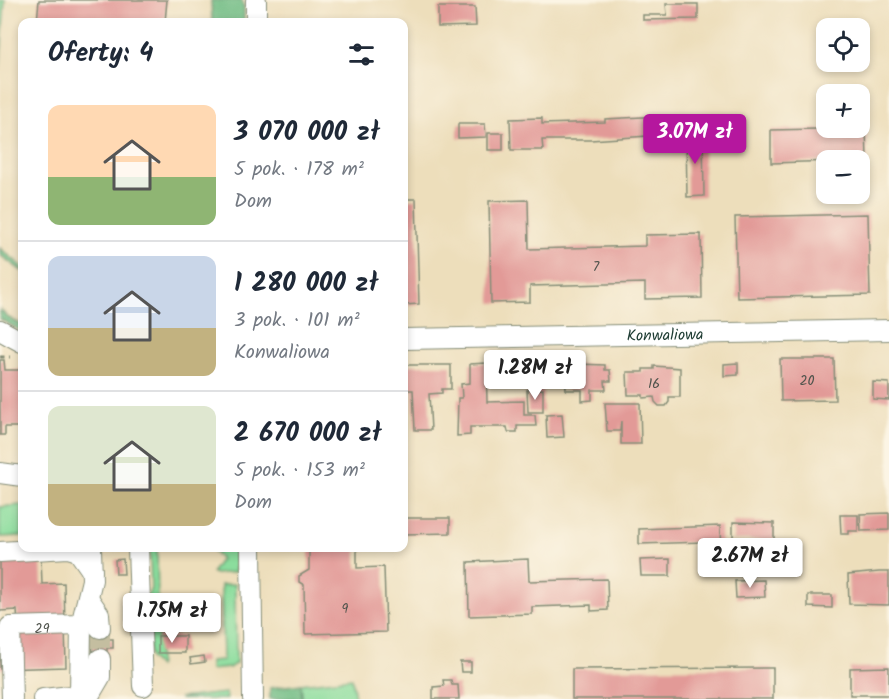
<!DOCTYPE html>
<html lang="pl">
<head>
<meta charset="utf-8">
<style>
  body { margin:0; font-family:Kalam,sans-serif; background:#f6f6f7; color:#1f2937; height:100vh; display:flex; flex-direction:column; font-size:22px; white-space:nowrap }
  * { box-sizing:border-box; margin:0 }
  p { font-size:20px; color:#747a83 }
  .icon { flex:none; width:33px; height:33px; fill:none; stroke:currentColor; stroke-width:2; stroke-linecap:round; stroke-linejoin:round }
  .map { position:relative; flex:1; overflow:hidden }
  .drawer { position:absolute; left:18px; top:18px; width:390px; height:534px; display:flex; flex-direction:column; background:#fff; border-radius:12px; box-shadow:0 3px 9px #0003 }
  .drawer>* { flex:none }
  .fabs { position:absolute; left:816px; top:18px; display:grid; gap:12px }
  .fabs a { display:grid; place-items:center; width:54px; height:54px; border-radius:12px; background:#fff; box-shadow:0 3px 9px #0003; font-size:30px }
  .price { position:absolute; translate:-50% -51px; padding:0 14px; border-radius:6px; background:#fff; color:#222; font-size:20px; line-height:39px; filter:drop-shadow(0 2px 3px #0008) }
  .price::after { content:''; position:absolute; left:50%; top:36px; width:18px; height:14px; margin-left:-9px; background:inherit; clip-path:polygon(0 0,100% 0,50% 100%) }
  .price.selected { background:#b5179e; color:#fff }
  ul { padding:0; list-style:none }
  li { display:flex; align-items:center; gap:18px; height:150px; padding:0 30px }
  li+li { border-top:2px solid #e0e1e3 }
  li span { display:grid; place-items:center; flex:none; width:168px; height:120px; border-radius:12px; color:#555 }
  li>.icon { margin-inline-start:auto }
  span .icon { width:72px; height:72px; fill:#fffc; stroke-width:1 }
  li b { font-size:26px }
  h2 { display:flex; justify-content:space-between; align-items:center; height:72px; padding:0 30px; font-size:26px }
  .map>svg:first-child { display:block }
</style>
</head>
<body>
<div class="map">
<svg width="889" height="699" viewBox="0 0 889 699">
  <rect width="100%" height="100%" fill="#fcf5e5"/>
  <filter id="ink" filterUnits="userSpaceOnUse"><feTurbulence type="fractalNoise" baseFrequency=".0167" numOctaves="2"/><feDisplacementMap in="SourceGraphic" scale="12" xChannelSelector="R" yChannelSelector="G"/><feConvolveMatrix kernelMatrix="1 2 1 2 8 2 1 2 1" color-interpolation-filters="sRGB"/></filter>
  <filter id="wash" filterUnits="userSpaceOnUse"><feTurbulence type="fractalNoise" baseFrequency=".008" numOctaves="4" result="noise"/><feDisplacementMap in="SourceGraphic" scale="24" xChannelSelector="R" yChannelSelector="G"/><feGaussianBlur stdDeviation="1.35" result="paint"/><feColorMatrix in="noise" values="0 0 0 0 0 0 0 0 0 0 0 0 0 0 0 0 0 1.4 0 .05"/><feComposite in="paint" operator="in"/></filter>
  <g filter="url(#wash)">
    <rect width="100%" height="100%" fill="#eddebb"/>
    <!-- green -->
    <path fill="#8bdd9d" stroke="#558d68" stroke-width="1.5" d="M0,0h5l-5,69z
      M22,505v31l-22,1v-30z
      M150,548h7l2,115 -1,4 -8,-9 -5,-59 6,-10z
      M210,548h25v24l-20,2 -3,-2 9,-13z
      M235,584l1,79 -7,5 -19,2v-9l13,-1 -2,-75z
      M352,678l3,21h-53l-1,-15z
      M226,693l1,6h-47v-1z"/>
    <!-- forest -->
    <path fill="#70bc84" stroke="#487c5c" stroke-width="1.5" d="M211,0h31l2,7v15h-32z
      M0,248l22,18v5l-22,-16z
      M0,309l7,8 15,8v7l-22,-13z
      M301,684l1,15h-32v-11z"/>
    <g id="blocks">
      <!-- building -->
      <path fill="#e29a97" d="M39,0h128l-2,22h-128z
        M666,4h32v15l-55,1v-5h24z
        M438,7h37l1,19 -38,1z
        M661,116l1,19 -71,5h-49l1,10h-32l-1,-31 32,-1v6l63,-2v-3z
        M458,124h27l1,13 -28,1z
        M866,128l1,32 -96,3v-33z
        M488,133h15v17h-15z
        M686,133h17l1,63 -17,1z
        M404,199h12l3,105 -15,1z
        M528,200l1,49 116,-3v-11l56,-1 1,64 -57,1v-16l-115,3v16l-39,1 -2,-102z
        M868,214l2,81 -133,3 -2,-81z
        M780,359h54l1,41 -54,1z
        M0,360h4l1,10h13l4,-2v59h-17v8h-5z
        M486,363l1,39 37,-1v14h11l1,11h-19v6h-9l-1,-5h-37v8l-13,1 1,-38h4l-1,-14 9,-1v-19z
        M738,363v12l-14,1v-12z
        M577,364l28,1v5h5l1,11h-6l1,9h-14v10l-10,1v-11h-16l-1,-25z
        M405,365h46v24h-9v4l-13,1 2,36h-16l-2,-40h-7z
        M654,366l26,2v29h-11v5l-3,4h-7l-4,-4 -1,-5 -11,1v-3h-15l-1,-23h16v-3h11z
        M873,382l16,1v17l-16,-1z
        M543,389v23h-15l-1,-22z
        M605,403h35l1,41h-20v-23l-1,10h-13z
        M562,414l2,23 -17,1 -1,-23z
        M889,513v17l-28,1 -1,-17z
        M840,515h18v16h-9v3h-8z
        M404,518h46v15l-46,1z
        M733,522l41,1v17h-41z
        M720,526l1,34h-17v-18l-65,2v-15z
        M309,548h48v20l27,-1 2,65 -81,2 -1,-49 -5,-3v-6l10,-6z
        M0,556l41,1 1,27 22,-1 2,84 -66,2v-28h19l-2,-31 -17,1z
        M123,559l1,15h-8l-1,-14z
        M528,559l1,22 78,-2 1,31 -17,1v-6l-59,2v7l-63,2 -1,-54z
        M670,559v17h-29l-1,-16z
        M879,572h10v33l-40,-1 -1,-29z
        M764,580l1,17 -29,1 -1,-17z
        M808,595h24v13l-24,-1z
        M126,604h19v23l-19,1z
        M106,628v11h7v9h-6v11h-14l-1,-30z
        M158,636h27v17h-27z
        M204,656l1,6 -14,2 -1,-6z
        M460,662h11v10h-10z
        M889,667v28h-39v-27z
        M773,668v31h-201v-30z
        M443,680h8l1,5h6l1,14h-26v-12l11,-1z"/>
    </g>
  </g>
  <g filter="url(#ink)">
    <use href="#blocks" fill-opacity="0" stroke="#868e78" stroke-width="1.5"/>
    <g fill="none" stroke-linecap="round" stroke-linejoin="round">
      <!-- minor-tunnel -->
      <path stroke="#c4bea0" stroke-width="20" stroke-dasharray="20 10" stroke-linecap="butt" d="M100,628v31"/>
      <!-- minor casing -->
      <g stroke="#868e78" stroke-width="22">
        <g id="minor">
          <path d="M256,0v22"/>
          <path d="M0,330l22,12"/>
          <path id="s1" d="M404,339l485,-9"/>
          <path d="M0,473l22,3"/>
          <path d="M138,548l5,138"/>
          <path d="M251,548l2,151"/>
          <path d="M0,552l68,-4 10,3 14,20"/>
          <path d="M88,598l11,16 1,14"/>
          <path d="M90,694l10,-17v-18"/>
          <path d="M12,699l-2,-72 71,-2"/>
          <path d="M43,699l37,-4 1,-70 11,-45 -1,-32"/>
        </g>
      </g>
      <!-- path -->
      <path stroke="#868e78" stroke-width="3" stroke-dasharray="4.5 4.5" stroke-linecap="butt" d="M0,357h10"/>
      <!-- minor -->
      <use href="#minor" stroke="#fff" stroke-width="20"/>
    </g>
  </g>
  <g text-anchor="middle" stroke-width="4.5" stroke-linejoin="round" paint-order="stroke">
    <!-- number labels -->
    <g font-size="14" fill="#50544d">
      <text x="596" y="271">7</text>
      <text x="807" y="385">20</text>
      <text x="654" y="388">16</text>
      <text x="345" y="613">9</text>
      <text x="42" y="633">29</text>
    </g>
    <!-- street labels -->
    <g font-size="16" fill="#1f3d34" stroke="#fcf5e5">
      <text dy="6" stroke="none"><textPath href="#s1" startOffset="261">Konwaliowa</textPath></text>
    </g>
  </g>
</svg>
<div class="fabs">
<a><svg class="icon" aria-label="locate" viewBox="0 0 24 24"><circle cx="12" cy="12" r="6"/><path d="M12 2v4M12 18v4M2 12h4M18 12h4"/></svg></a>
<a>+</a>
<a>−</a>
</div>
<b class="price selected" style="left:695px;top:165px">3.07M zł</b>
<b class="price" style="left:535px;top:401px">1.28M zł</b>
<b class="price" style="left:750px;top:589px">2.67M zł</b>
<b class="price" style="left:172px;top:644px">1.75M zł</b>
<section class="drawer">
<h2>Oferty: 4<svg class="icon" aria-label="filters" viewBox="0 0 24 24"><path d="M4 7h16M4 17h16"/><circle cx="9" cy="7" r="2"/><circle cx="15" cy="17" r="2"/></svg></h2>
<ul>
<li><span style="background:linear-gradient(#ffd9b3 60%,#8fb573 0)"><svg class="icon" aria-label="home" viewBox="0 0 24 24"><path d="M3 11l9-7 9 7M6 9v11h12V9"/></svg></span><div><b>3 070 000 zł</b><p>5 pok. · 178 m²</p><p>Dom</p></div></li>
<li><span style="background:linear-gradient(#c9d6e8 60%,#c2b280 0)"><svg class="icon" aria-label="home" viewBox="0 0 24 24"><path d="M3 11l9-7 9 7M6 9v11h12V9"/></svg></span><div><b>1 280 000 zł</b><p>3 pok. · 101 m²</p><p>Konwaliowa</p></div></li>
<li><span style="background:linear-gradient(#dfe7d0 65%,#c2b280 0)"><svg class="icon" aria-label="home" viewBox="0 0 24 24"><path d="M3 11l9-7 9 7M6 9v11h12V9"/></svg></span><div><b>2 670 000 zł</b><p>5 pok. · 153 m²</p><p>Dom</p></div></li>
</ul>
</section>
</div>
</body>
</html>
